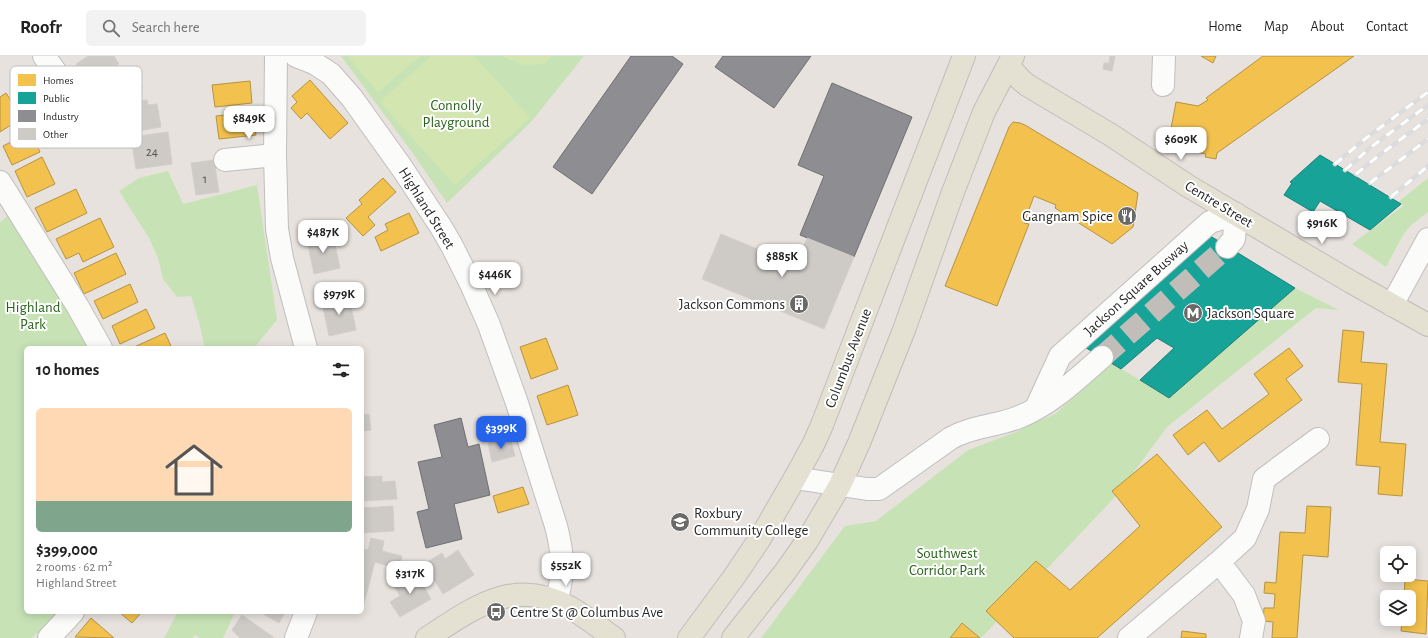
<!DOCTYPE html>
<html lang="en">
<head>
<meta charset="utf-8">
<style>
  body { margin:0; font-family:"Alegreya Sans",sans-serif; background:#f2f2f2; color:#222; height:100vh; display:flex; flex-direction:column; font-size:15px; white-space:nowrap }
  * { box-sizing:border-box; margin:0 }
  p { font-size:13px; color:#767676 }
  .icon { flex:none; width:22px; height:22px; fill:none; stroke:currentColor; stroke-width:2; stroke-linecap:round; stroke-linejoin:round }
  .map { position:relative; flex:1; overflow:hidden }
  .panel { position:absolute; left:24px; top:290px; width:340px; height:268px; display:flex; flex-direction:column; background:#fff; border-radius:6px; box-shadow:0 2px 10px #0003 }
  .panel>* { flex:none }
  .fabs { position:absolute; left:1380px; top:490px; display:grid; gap:8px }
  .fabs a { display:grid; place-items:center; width:36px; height:36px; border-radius:6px; background:#fff; box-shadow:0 2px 10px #0003; font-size:20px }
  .price { position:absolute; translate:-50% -34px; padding:0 9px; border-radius:8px; background:#fff; color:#222; font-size:13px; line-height:26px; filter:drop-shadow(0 1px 2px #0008) }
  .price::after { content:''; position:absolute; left:50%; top:24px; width:12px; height:9px; margin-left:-6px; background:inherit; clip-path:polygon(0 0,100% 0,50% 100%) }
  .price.on { background:#2563eb; color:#fff }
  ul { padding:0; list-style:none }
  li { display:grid; align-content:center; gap:8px; height:212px; padding:0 12px }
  li span { display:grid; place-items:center; height:124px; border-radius:6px; color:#555 }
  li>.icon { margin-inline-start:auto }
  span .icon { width:72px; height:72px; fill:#fffc; stroke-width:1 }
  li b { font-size:17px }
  h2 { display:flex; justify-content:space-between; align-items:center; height:48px; padding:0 12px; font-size:17px }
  header { display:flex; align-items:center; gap:24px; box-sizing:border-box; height:56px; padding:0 20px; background:#fff; border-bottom:1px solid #e0e0e0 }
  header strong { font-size:19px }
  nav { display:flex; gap:22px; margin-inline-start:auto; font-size:14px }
  .search { width:280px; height:36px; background:#f2f2f2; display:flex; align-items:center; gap:10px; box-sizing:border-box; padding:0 14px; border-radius:6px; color:#767676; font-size:15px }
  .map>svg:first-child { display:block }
</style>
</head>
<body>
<header>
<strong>Roofr</strong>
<div class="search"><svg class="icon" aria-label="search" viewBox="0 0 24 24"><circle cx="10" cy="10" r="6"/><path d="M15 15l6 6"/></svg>Search here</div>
<nav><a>Home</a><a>Map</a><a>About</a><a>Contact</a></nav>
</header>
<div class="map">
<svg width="1428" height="582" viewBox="0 0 1428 582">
  <rect width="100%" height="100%" fill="#e7e2dd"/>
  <!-- green -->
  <path fill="#c7e3b5" d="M341,0h243l-53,66 -84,81 -33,-48z
    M168,115l15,33 74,-19 20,135 -23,28h-49l-6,-26 -8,-26 -14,1 -14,-18 -5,-21 -9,-20 -30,-47 20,-13z
    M1428,122v34l-18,14 -7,9 -17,32 -34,-23 51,-38 -5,-4z
    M9,159l82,133h-65v264h34l-28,26h-32v-416z
    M1295,232l44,22 -23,-2 -149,119 -51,69 -135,142h-220l84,-112 31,-5 92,-71 48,-18 5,-3 34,-15 57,-51 57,35z
    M178,556h57l-12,26h-23l-5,-3 -2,3h-29z"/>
  <!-- pitch -->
  <path fill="#d3e6b2" d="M348,0h72l-42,36z
    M431,0h43l56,62 -75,67 -75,-83z
    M501,0h51l-8,8 -20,1z"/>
  <!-- homes -->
  <path fill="#f2c14e" stroke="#b59343" d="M1201,0h15l-3,7z
    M1263,0h91l-137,97 -1,6 -11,-2 1,-3 -10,-2v-4l-9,-2v-3l-9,-2v-4l-8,-3 6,-32 22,4 10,-6 -2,-2z
    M310,24l38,43 -18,16 -23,-26 -6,6 -10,-11 6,-6 -5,-6z
    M250,25l2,22 -37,4 -3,-22z
    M6,37l16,25 -22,14v-35z
    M253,56l3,23 -37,4 -3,-23z
    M1013,66l7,1 5,2 113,68 -5,34 -21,17 -57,-36 1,-3 -22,-9 -10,27 5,1 -32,82 -52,-20 64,-159z
    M31,76l9,20 -28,13 -9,-19z
    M42,101l13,27 -28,13 -12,-26z
    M383,122l13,14 -28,25 7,8 -12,11 -17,-18 16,-14 -3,-4z
    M76,133l11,24 -40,19 -12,-24z
    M409,157l10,20 -38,18 -6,-14 13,-7 -3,-6z
    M100,162l14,29 -31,15 -4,-9 -13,6 -10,-20z
    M116,197l10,21 -42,20 -10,-21z
    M130,228l8,18 -35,17 -9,-18z
    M146,253l9,19 -35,16 -8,-18z
    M1343,274l21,2 -3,30 26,2 -7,78 26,2 -4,52 -24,-2 2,-27 -24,-2 6,-81 -24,-2z
    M165,277l7,15h-40z
    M546,282l12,31 -27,10 -11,-32z
    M1289,292l14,18 -17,13 16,21 -83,62 -15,-20 -16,13 -15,-20 34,-25 15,19 47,-35 -15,-20z
    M568,329l10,30 -31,10 -10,-29z
    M1157,398l65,73 -125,111h-83l-28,-27 50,-50 34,29 70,-64 -28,-35z
    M523,431l6,17 -31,9 -5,-17z
    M1307,450l24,1 -3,50 -25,-2 -6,83h-25l1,-16 -10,-1 1,-13h10l1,-14 -11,-1 1,-11 11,1 4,-51 25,1z
    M1405,523l23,2 -2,53 -25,-3 1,-12h7v-22h-5z
    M119,556h18l3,2 -8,9z
    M91,562l23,20 -39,-1z
    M962,567l18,15h-30z
    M1182,575l24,3v4h-25z"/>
  <!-- public -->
  <path fill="#17a398" stroke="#1c7e76" d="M1320,99l15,9 66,40 -31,26 -50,-29 -7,11 -29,-17 8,-12 -2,-1z
    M1207,178l88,54 -126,110 -29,-18 34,-32 -17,-10 -36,31 -38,-23z"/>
  <!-- industry -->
  <path fill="#8d8d92" stroke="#6f6f72" d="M631,0h41l11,8 -91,130 -39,-27z
    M723,0h88l-37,52 -59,-41z
    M832,27l80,34 -58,140 -54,-22 24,-59 -26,-11z
    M461,362l7,29 11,-3 11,51 -36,9 8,35 -36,9 -9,-36 12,-3 -11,-47 24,-5 -8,-32z"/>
  <!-- building -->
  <path fill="#cecbc7" stroke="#d2cec9" d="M88,0h26l5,8 -29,20 -14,-20z
    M1110,0h5l-3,15 -9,-2 1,-6h5z
    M129,12l14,20 -32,22 -14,-21z
    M147,44l1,5 9,-1 4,23 -34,6 -5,-24 11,-2 -1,-5z
    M168,76l4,32 -36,5 -5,-32z
    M214,104l5,32 -23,3 -5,-32z
    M721,178l75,31 11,-27 47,19 -30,72 -122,-50z
    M333,179l7,33 -26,6 -7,-34z
    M349,241l7,33 -27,6 -7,-33z
    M369,358l2,16 -9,1v-16z
    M510,381l5,19 -23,6 -4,-19z
    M382,420v6l13,-1 2,18 -35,2v-24z
    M393,450l1,25 -32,2v-25z
    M371,482l13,3 -2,10 20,5 -3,13 -24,-7 -13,48v-61l6,1z
    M458,494l16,25 -31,19 -19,-30 18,-11 3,6z
    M416,517l15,26 -31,18 -10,-15 10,-6 -6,-10z
    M260,556h25l-6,11z
    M242,559l31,22v1h-33l-8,-8z"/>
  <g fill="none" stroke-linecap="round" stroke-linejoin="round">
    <!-- minor-tunnel -->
    <path stroke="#c1bdb9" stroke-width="22" stroke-dasharray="22 11" stroke-linecap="butt" d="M1102,301l125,-110"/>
    <!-- minor casing -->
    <g stroke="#c0bebf" stroke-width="24">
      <path id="minor" d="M44,0l25,34 36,40
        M276,0l-1,99 2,74 5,29 24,90
        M296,0l18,7 17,11 21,24 50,70 39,59 11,19 19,38 18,41 28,78 39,123c7,27 9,48 0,75
        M1163,29l1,-29
        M225,104l50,-5
        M0,126l78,125 23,41
        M1392,249l36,-66
        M1036,352l24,-52 150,-134 26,-8 -2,25 -7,8
        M795,422l72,11h12l72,-51c21,-12 46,-12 68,-21 31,-12 58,-38 83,-60
        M49,582l24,-26
        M296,582l10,-26
        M1129,582l90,-76
        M1251,582l3,-17 -10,-26 -25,-33 26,-24 13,-29 6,-30 54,-40"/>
    </g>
    <!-- major casing -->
    <g stroke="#bfbdbc" stroke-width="24">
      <path id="major" d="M1008,10l13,14 6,5 84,50 77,51 163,96 77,43
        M427,582c48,-31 87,-62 144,-30 15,9 29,20 43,30
        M689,582l45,-61 25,-37 36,-62 18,-33 9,-20 142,-369
        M733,582l52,-66 22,-31 33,-56 19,-42 45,-113 49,-138 31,-80 29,-56"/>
    </g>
    <!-- minor -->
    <use href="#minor" stroke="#fbfbfa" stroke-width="22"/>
    <!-- major -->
    <use href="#major" stroke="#e5e1d2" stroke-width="22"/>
    <!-- rail casing -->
    <g stroke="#dcdcde" stroke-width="4.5">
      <path id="rail" d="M1335,108l30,-25 63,-47
        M1345,114l26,-23 57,-42
        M1356,118l21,-17 51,-38
        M1370,127l58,-44
        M1391,141l37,-31"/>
    </g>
    <!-- rail -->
    <use href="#rail" stroke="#fff" stroke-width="3" stroke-dasharray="9" stroke-linecap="butt"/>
  </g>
  <!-- icons -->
  <defs>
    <g id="restaurant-disc" transform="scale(1)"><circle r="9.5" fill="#6b6967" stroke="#fff"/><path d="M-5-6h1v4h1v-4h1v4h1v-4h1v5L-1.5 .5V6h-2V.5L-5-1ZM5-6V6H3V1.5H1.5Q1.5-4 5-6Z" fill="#fff"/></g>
    <g id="building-disc" transform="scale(1)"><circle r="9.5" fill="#6b6967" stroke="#fff"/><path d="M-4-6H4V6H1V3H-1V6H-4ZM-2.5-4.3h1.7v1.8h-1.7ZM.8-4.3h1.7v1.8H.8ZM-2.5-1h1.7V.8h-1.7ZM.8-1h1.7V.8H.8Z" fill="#fff"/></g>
    <g id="metro-disc" transform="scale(1)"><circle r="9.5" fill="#6b6967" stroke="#fff"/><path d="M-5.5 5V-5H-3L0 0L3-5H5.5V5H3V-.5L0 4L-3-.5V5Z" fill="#fff"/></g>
    <g id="university-disc" transform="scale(1)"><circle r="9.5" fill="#6b6967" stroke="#fff"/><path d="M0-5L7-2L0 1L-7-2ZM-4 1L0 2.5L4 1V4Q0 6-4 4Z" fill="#fff"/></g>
    <g id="bus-disc" transform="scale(1)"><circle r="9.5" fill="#6b6967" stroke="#fff"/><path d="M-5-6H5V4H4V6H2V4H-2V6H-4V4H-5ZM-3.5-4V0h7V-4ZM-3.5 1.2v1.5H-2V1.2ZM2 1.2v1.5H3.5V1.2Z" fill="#fff"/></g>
  </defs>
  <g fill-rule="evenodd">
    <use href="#restaurant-disc" x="1127" y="160"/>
    <use href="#building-disc" x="799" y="248"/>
    <use href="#metro-disc" x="1193" y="257"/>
    <use href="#university-disc" x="680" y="466"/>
    <use href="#bus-disc" x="496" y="556"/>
  </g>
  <g text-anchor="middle" stroke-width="4" stroke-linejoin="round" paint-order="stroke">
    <!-- number labels -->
    <g font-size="13" fill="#525250">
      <text x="152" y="100">24</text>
      <text x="205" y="127">1</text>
    </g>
    <!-- park labels -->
    <g font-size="15" fill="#276418" stroke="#fff">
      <text x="456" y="54">Connolly<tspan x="456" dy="17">Playground</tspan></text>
      <text x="33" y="256">Highland<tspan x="33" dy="17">Park</tspan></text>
      <text x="947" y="502">Southwest<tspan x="947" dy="17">Corridor Park</tspan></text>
    </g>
    <!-- street labels -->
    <g font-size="15" fill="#282828" stroke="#fff">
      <text transform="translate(1219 148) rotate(31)" y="5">Centre Street</text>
      <text transform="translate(427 152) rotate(58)" y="5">Highland Street</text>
      <text transform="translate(1136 232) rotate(-42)" y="5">Jackson Square Busway</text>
      <text transform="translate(848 302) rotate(-69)" y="5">Columbus Avenue</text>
    </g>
    <!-- poi labels -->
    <g font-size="15" fill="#282828" stroke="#fff" text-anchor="start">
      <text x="1113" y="165" text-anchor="end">Gangnam Spice</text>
      <text x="785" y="253" text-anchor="end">Jackson Commons</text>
      <text x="1207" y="262">Jackson Square</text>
      <text x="694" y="462">Roxbury<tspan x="694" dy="17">Community College</tspan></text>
      <text x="510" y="561">Centre St @ Columbus Ave</text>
    </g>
  </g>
  <!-- legend -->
  <rect x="10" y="10" width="132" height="82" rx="6" fill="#fff" stroke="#bebebe" stroke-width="1"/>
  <rect x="18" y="18" width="18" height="12" fill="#f2c14e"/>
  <rect x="18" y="36" width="18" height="12" fill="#17a398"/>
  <rect x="18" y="54" width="18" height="12" fill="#8d8d92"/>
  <rect x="18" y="72" width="18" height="12" fill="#cecbc7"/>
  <g font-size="11" fill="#282828">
    <text x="43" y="28">Homes</text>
    <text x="43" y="46">Public</text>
    <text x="43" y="64">Industry</text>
    <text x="43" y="82">Other</text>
  </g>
</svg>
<div class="fabs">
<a><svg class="icon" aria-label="locate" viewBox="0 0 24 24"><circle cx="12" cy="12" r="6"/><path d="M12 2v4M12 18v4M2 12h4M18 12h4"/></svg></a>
<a><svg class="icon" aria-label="layers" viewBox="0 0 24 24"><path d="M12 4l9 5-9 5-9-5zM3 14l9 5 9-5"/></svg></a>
</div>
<b class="price" style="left:249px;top:84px">$849K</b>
<b class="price" style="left:1181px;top:105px">$609K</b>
<b class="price" style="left:1322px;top:189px">$916K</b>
<b class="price" style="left:323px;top:198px">$487K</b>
<b class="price" style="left:782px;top:222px">$885K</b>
<b class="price" style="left:495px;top:240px">$446K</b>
<b class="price" style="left:339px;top:260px">$979K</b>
<b class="price on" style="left:501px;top:394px">$399K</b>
<b class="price" style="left:566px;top:531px">$552K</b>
<b class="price" style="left:410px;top:539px">$317K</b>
<section class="panel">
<h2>10 homes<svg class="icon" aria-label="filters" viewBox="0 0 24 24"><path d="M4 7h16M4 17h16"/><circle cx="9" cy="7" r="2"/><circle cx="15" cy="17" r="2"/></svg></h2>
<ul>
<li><span style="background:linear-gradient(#ffd9b3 75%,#7fa58c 0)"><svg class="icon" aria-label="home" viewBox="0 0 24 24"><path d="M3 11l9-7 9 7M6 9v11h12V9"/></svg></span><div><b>$399,000</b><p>2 rooms · 62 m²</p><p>Highland Street</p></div></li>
</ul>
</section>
</div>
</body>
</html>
